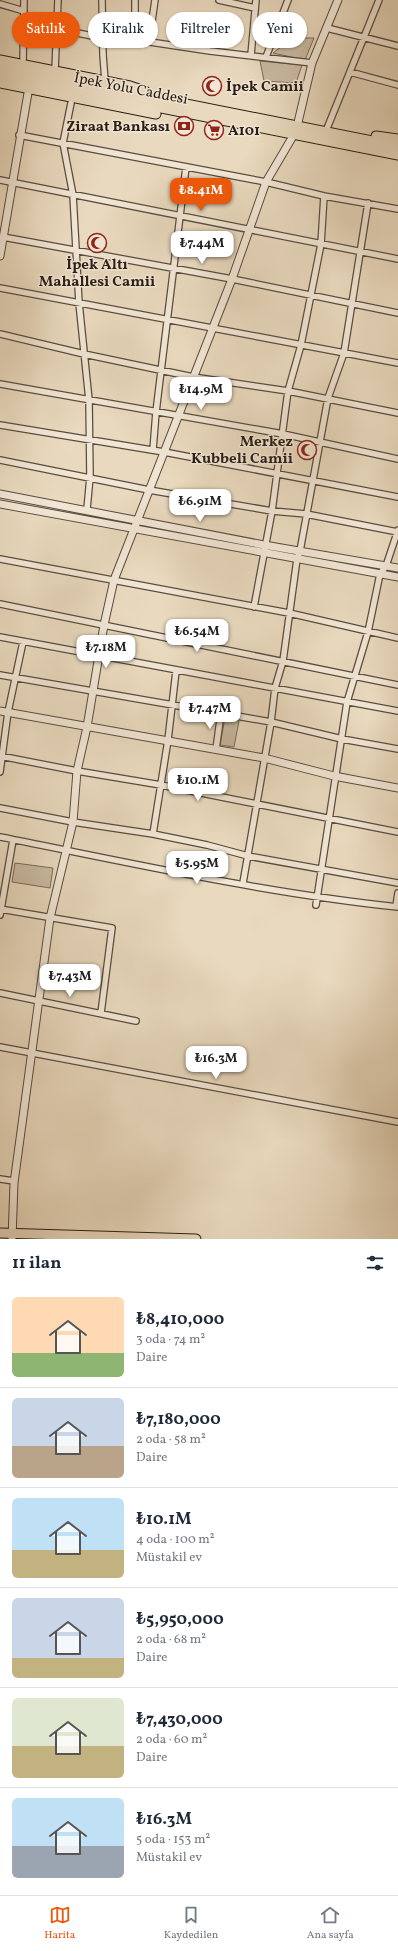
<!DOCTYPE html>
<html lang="tr">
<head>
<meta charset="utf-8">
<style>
  body { margin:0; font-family:Vollkorn,serif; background:#f6f6f7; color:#1f2937; height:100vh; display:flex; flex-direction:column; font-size:15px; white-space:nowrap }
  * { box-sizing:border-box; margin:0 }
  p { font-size:13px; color:#747a83 }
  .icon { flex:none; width:22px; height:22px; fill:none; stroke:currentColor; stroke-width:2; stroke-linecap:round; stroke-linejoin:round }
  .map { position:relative; height:1239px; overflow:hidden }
  .details { display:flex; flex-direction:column; background:#fff; flex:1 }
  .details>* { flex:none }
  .banner { position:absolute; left:12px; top:12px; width:374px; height:36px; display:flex; gap:8px }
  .price { position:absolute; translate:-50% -34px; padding:0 9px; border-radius:8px; background:#fff; color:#222; font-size:13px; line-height:26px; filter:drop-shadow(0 1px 2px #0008) }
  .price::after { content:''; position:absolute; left:50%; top:24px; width:12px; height:9px; margin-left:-6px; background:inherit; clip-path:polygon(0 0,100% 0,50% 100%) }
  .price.current { background:#ea580c; color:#fff }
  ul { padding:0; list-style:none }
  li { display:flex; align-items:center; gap:12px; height:100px; padding:0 12px }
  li+li { border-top:1px solid #e0e1e3 }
  li span { display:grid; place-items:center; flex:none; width:112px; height:80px; border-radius:6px; color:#555 }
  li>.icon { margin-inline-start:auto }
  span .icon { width:48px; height:48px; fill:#fffc; stroke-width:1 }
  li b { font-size:17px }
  h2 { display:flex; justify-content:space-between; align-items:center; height:48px; padding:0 12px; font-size:17px }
  .tag { padding:0 14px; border-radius:18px; background:#fff; box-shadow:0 1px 3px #0004; font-size:14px; line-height:36px }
  .tag.current { background:#ea580c; color:#fff }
  .tab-bar { display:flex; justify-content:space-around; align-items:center; height:56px; border-top:1px solid #e0e1e3; background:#fff; font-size:11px; color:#747a83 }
  .tab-bar a { display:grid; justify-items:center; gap:2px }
  .tab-bar .current { color:#ea580c }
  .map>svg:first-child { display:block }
</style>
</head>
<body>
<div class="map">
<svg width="398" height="1239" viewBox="0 0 398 1239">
  <rect width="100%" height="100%" fill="#e9d9be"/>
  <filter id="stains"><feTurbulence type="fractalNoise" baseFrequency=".005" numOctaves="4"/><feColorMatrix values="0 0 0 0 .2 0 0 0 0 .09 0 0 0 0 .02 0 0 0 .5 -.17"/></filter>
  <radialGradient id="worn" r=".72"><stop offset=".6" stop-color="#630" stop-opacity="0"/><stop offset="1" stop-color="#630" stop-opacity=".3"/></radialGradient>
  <!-- green -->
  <path fill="#c8b9a1" stroke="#786b5a" d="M304,38h10l-9,22 -32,-7 16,-12z
    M260,61l42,4 -6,18 -32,-2z
    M225,718l14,3 -5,26 -14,-2z
    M15,863l38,5 -3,20 -38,-6z"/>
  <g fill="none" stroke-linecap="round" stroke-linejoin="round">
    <!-- minor casing -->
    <g stroke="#594c3e" stroke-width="8">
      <path id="minor" d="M102,0l1,55 2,26
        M135,0v40
        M219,0l36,8
        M0,4l24,7
        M327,28l71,18
        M58,29l44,9 28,1 80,12 102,12
        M149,42l6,-42
        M251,55l5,-55
        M266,57l22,-57
        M23,64l1,-64
        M55,70l3,-70
        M350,72l48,13
        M71,103l-8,40 10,52 6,108 10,97 1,77 -3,32
        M326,131l53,-131
        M19,135l247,47 58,14 74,13
        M0,180l398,79
        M3,237l229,42 166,34
        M0,288l398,75
        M0,334l84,20 109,23 95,14 110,22
        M0,384l283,50 115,25
        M0,425l164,27 234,45
        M153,450l3,-38 30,-245
        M0,460l149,30 123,21 34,3 92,18
        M0,559l289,54 109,25
        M0,604l398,81
        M254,607l18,-96 16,-120 13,-46 20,-101 3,-48
        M0,637l398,74
        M0,675l271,47 71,17 56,10
        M216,749l5,-36
        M0,756l77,15 84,14 237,47
        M0,772l8,-60 15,-70
        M0,808l73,14 80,12 54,11 41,11 150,27
        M153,834l15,-94 8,-69
        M0,837c132,26 264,56 398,70
        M243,883l28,-161 4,-34 8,-27 14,-102 3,-8 28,-153 16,-45 24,-150
        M316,905l31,-203 21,-70 12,-58 6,-8 12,-36
        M396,906l2,-13
        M0,909l112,19 -11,85
        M0,915l13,-75
        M0,993l136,28
        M0,1047l398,75
        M0,1179l14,2"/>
    </g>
    <!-- tertiary casing -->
    <g stroke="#594c3e" stroke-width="9">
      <path id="tertiary" d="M0,256l28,-163
        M0,494l264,51 134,23
        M0,504l398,73
        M0,711l264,47 70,18 64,12
        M12,1239l2,-56 36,-265 23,-96 4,-51 10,-44 17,-102 10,-45 118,-301 34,-97 30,-51 16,-68 26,-63"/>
    </g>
    <!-- trunk casing -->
    <g stroke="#291d14" stroke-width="11">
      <path id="trunk" d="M0,60l130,26 15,5
        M0,67l398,79
        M0,76l398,79
        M0,83l156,31
        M376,136l22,3
        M0,1233l196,6"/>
    </g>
    <!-- minor -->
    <use href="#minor" stroke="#f1e6d5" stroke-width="5.5"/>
    <!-- tertiary -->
    <use href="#tertiary" stroke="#f1e6d5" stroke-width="7"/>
    <!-- trunk -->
    <use href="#trunk" stroke="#e9d9be" stroke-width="9"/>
  </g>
  <!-- icons -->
  <defs>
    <g id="mosque-ring" transform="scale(1)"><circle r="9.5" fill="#f1e6d5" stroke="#8f2418" stroke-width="1.5"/><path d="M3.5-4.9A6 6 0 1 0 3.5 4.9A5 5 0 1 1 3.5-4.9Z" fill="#8f2418"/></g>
    <g id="bank-ring" transform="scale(1)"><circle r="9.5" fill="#f1e6d5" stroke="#8f2418" stroke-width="1.5"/><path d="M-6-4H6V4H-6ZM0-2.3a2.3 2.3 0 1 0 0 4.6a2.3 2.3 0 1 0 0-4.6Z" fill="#8f2418"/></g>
    <g id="supermarket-ring" transform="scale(1)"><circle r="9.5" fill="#f1e6d5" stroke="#8f2418" stroke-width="1.5"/><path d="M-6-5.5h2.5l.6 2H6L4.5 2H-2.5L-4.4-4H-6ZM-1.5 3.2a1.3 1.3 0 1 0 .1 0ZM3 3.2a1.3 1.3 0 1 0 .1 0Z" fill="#8f2418"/></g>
  </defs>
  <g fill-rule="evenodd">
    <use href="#mosque-ring" x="212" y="86"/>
    <use href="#bank-ring" x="184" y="126"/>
    <use href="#supermarket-ring" x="214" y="130"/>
    <use href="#mosque-ring" x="97" y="243"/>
    <use href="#mosque-ring" x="307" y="450"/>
  </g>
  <g text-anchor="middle" stroke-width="3" stroke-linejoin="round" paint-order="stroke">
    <!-- poi labels -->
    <g font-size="15" font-weight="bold" fill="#291d14" stroke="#f1e6d5" text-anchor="start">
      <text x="226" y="91">İpek Camii</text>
      <text x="170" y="131" text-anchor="end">Ziraat Bankası</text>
      <text x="228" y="135">A101</text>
      <text x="97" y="269" text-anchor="middle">İpek Altı<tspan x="97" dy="17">Mahallesi Camii</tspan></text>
      <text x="293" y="446" text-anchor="end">Merkez<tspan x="293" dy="17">Kubbeli Camii</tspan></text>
    </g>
    <!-- street labels -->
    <g font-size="15" fill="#291d14" stroke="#f1e6d5">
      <text transform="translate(131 88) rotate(11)" y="5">İpek Yolu Caddesi</text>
    </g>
  </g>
  <rect width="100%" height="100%" filter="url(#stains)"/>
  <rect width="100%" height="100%" fill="url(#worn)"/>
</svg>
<b class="price current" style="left:201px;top:212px">₺8.41M</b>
<b class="price" style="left:202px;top:265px">₺7.44M</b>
<b class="price" style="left:201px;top:411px">₺14.9M</b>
<b class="price" style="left:200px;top:523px">₺6.91M</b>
<b class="price" style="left:197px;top:653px">₺6.54M</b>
<b class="price" style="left:106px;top:669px">₺7.18M</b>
<b class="price" style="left:210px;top:730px">₺7.47M</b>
<b class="price" style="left:198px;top:802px">₺10.1M</b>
<b class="price" style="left:197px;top:885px">₺5.95M</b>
<b class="price" style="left:70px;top:998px">₺7.43M</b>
<b class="price" style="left:216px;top:1080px">₺16.3M</b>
<div class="banner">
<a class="tag current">Satılık</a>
<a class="tag">Kiralık</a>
<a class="tag">Filtreler</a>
<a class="tag">Yeni</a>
</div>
</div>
<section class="details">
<h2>11 ilan<svg class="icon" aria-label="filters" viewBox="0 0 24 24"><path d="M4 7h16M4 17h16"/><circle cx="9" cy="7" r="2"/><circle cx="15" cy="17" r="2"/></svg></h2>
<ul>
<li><span style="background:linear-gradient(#ffd9b3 70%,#8fb573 0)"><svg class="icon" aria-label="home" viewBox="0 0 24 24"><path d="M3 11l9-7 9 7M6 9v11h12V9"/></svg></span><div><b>₺8,410,000</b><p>3 oda · 74 m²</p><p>Daire</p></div></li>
<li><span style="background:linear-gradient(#c9d6e8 60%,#b9a48a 0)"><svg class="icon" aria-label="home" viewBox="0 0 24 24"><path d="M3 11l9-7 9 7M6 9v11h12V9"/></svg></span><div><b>₺7,180,000</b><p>2 oda · 58 m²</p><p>Daire</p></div></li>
<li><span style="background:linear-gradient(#bfe0f5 65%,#c2b280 0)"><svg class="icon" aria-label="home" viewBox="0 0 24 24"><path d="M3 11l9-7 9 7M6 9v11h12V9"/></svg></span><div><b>₺10.1M</b><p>4 oda · 100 m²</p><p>Müstakil ev</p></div></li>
<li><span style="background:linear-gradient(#c9d6e8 75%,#c2b280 0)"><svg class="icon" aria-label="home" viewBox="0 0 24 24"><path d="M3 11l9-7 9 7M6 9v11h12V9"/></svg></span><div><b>₺5,950,000</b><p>2 oda · 68 m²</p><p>Daire</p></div></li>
<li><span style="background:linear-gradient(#dfe7d0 60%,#c2b280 0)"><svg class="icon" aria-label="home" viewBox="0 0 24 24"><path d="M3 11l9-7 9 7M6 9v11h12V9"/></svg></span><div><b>₺7,430,000</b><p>2 oda · 60 m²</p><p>Daire</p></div></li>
<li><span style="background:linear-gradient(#bfe0f5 60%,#9aa5b1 0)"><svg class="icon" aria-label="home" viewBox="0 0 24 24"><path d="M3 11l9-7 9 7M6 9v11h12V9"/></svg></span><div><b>₺16.3M</b><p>5 oda · 153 m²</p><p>Müstakil ev</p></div></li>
</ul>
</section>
<nav class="tab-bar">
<a class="current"><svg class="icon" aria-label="map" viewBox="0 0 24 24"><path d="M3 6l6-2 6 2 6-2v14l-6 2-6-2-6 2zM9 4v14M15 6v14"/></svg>Harita</a>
<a><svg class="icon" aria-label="saved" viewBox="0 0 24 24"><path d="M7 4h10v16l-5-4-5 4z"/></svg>Kaydedilen</a>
<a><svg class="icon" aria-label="home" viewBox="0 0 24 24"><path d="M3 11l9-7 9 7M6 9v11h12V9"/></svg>Ana sayfa</a>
</nav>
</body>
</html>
